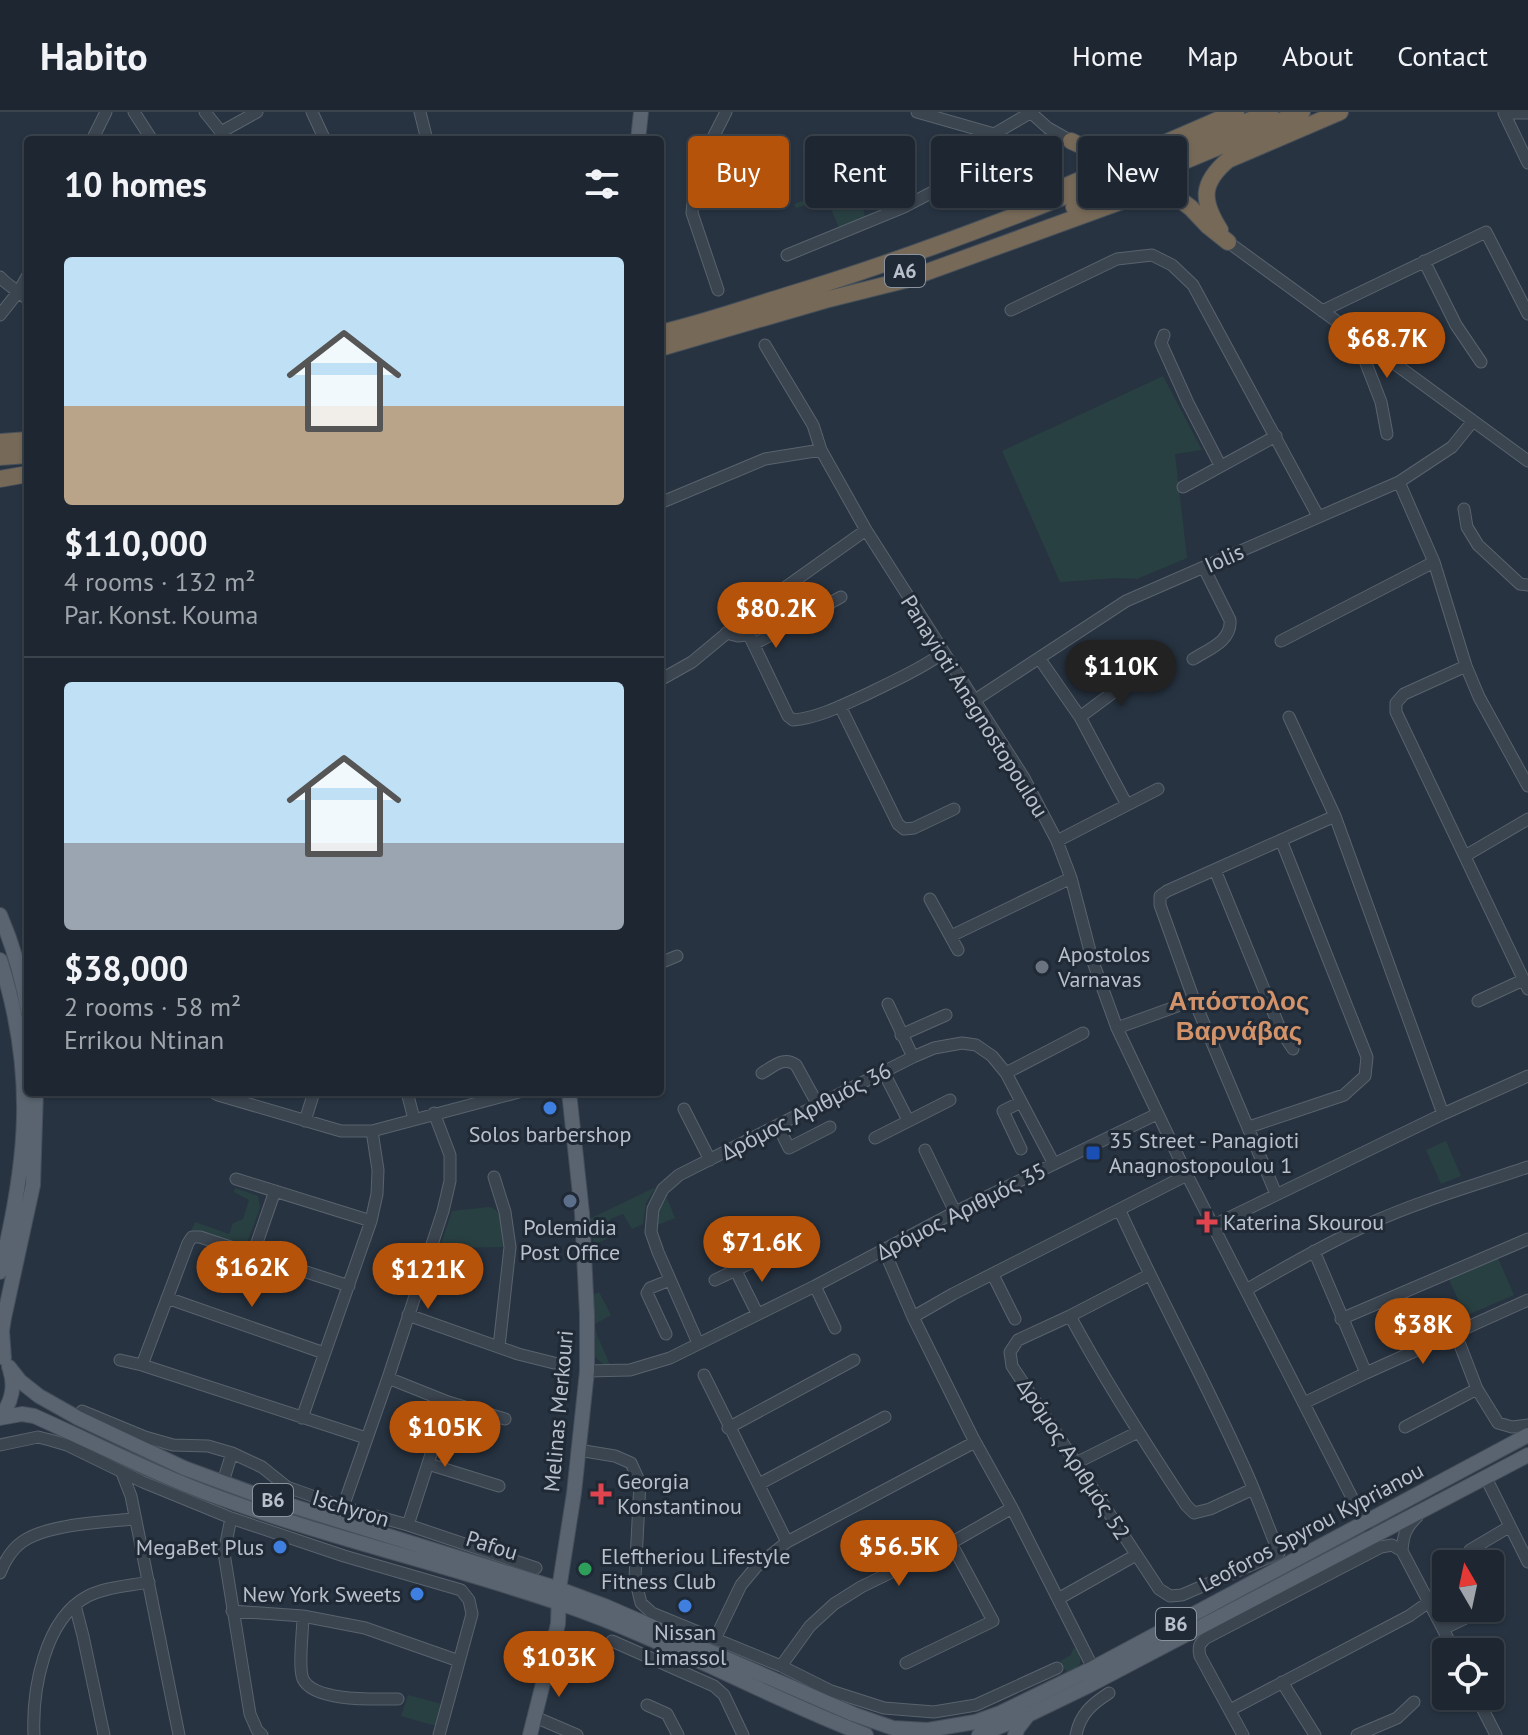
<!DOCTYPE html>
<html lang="en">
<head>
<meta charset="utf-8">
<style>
  body { margin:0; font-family:"PT Sans",sans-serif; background:#2a323d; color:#f1f3f6; height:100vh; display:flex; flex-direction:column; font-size:30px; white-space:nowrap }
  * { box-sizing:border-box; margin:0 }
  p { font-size:26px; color:#a0a5ab }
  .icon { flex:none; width:44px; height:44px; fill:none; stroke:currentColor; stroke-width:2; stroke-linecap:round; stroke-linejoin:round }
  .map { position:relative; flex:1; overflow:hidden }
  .panel { position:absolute; left:24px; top:24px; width:640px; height:960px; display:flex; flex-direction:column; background:#1d2631; border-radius:8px; box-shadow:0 2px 6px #0004,0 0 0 2px #3b434d }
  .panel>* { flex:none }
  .top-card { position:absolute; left:688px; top:24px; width:720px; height:72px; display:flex; gap:16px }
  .needle { width:52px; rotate:351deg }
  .tools { position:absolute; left:1432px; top:1438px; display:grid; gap:16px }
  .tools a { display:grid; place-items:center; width:72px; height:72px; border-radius:8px; background:#1d2631; box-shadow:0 2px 6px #0004,0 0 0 2px #3b434d; font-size:40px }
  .price { position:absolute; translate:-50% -68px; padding:0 18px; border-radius:28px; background:#b45309; color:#fff; font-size:26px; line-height:52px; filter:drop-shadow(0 2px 4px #0008) }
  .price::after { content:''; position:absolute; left:50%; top:48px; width:24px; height:18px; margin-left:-12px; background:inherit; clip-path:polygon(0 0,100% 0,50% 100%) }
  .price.active { background:#222; color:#fff }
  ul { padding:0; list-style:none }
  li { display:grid; align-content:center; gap:16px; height:424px; padding:0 40px }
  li+li { border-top:2px solid #3b434d }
  li span { display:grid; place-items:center; height:248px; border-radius:8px; color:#555 }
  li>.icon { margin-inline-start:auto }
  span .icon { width:144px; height:144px; fill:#fffc; stroke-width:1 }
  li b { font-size:34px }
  h2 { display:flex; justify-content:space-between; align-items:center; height:96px; padding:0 40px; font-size:34px }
  .chip { padding:0 28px; border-radius:8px; background:#1d2631; box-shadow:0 2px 6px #0004,0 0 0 2px #3b434d; font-size:28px; line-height:72px }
  .chip.active { background:#b45309; color:#fff }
  header { display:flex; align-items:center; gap:48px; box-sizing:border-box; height:112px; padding:0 40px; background:#1d2631; border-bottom:2px solid #3b434d }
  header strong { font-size:38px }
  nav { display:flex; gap:44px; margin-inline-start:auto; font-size:28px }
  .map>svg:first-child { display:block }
</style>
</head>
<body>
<header>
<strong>Habito</strong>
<nav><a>Home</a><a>Map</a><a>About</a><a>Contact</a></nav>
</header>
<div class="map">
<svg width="1528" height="1623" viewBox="0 0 1528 1623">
  <rect width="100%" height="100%" fill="#273341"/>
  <!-- green -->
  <path fill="#294042" d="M848,50l19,1 -2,11 -6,6 4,7 15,-2 1,2 -19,13 6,19 -27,9 -12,-29 -31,9 -2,-4 37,-14 -5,-16z
    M1163,264l39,74 -27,4 12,104 -50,21 -20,-1 -57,4 -58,-131z
    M1446,1029l15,35 -20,8 -15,-34z
    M656,1075l-10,16 -3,21 -11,5 -9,-15 -13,5 1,10 -4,10 -13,5 -5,-25z
    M235,1076l23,8 2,12 -14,38 -5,2 -50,-17 4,-9 34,12 4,-11 10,-4 6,-19 -15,-8z
    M667,1086l8,20 -20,8 4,-17z
    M489,1095c17,4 13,25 14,40l-55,1 -7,-4 11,-33z
    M1498,1146l16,37 -49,21 -16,-37z
    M599,1180l12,23 -16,9 2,11 13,30 -5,1 -11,-10 -1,-61z
    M1076,1535c7,15 7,19 -9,26l-7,-12 11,-6 2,-6z
    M408,1583l34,9 -6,22 -35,-10z"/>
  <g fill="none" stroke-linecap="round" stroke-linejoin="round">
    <!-- minor casing -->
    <g stroke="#59636e" stroke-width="13">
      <path id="minor" d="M134,0l18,28
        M205,0l16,20 3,8
        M312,0l13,28
        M420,0l7,28
        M917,0l77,22 36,-21
        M1030,0l18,16 23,13
        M1528,1h-24l24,50
        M221,20l36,-20
        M92,28l14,-28
        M1228,130l300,219
        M787,143l117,-48 57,-30 14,-12 19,-31
        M1424,149l32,64 25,37
        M0,165c8,9 19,14 28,23
        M718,178l-26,-77 4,-42 30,-59
        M1011,198l106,-51 35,-4 20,10 21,20 125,231
        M1322,199l164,-79 42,82
        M0,203l19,-24 9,-16
        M1164,223l-3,8 27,60 32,62
        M1355,223l26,67 6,32
        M765,233l48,80 8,25 45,80 158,248 33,63 14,37 21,81 25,69 70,147 180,352
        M1399,370l35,80 32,104 13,31 49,89
        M1183,375l93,-51
        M660,391l105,-44 56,-9
        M1464,397l3,18 11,18 42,39 8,1
        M726,521l12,3 8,-1 4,2 38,79 5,4c25,-2 50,-15 72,-25 27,-13 53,-25 78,-42
        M1281,529l153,-79
        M754,532l87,-47
        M1039,546l41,59 47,88
        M1193,547c16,-10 39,-18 37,-39l-26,-52
        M1466,554l-62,28 -8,9v9l132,277
        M660,568l32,-18 70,-58 104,-74
        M975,588l151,-99 273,-119 53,-35 21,-26
        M840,594l58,118 6,5 10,-1 40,-19
        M1080,605l62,-46
        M1289,605l46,99 108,298
        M1057,729l101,-52
        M1465,744l63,-37
        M1215,758l66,161 12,18
        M930,787l28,51
        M951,824l120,-58
        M660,851l17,-7
        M1478,889l45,-21
        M888,892l25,53
        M1117,916l77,-28
        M901,923l45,-20
        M762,961c12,-7 22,-17 34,-8l22,40
        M884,961l24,47
        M1006,961l77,-40
        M213,980l5,3 123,36h31l147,-39
        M407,980l7,27
        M684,997l26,51
        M305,1009l9,-29
        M778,1014l11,22 41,-21
        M1249,1015l95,-32 21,-19 2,-19 -86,-217
        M875,1026l75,-38
        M1021,1037l-18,-38 18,-9
        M925,1038l30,62
        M494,1065l11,35 5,35 -11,100
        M236,1067l135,42
        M1276,1082l-82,-194 -34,-95v-9l7,-5 168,-75
        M1120,1099c39,86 85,169 124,256 13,28 23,57 35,86l-97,42 -12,1 -11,-7 -147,-223 -2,-14 8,-12 52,-24 79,-41
        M1212,1114l231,-112 85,-38
        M884,1138l29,67 60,121 39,70 81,160
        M1314,1139l52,122
        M253,1142l22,-63
        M736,1159l21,42
        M993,1163l22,44
        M715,1168l73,-35
        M815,1174l20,42
        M1246,1178c41,-24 82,-47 125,-67 51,-23 105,-38 157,-56
        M167,1186l157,55
        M408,1203l110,39 36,9
        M1070,1204c35,65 75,127 116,189l8,8 16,-4 43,-20
        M913,1205l40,-23 234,-119
        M1341,1207l187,-80
        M1455,1220l22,57 21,34 14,4 16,-2
        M666,1222l-19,-41 3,-5 20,-8
        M698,1231l-40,-91 -7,-20 2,-23 10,-20 16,-14 234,-118 21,-9 28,-5 14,2 16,11 14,17 48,91
        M120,1248l22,5 224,73
        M142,1253l46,-122 4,-6h8l149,49
        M587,1259l43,-1 40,-12 145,-72 140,-74 202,-98
        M704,1263l83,167
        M388,1266l60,24 57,17
        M1304,1291l62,-30 162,-73
        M82,1299l63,26 28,8 35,1 24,7 30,14 25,20 56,20 65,18 128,43
        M302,1306l69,-197 6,-27 1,-24 -6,-39
        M1405,1315l72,-38
        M728,1316l126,-68
        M0,1333l38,-8 12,3 17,5 76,37 88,36 113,38 117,34
        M578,1338l37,6 16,7 9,20 -5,96 6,24 11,10 129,53 50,25 53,17 50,4 42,-7 81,-37
        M1076,1351l62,-31
        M428,1352l71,22
        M122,1361l9,23 48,239
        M1486,1366l42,84
        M223,1370l9,-29
        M759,1372l126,-67
        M343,1395l45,-129 55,-167 7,-30v-26l-16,-42
        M231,1406l-7,35 26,161 7,16 5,5
        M408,1413l40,-123
        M1470,1438l39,-23
        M1402,1439l53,101
        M1402,1439c1,-16 4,-24 15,-34
        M0,1461c4,-10 12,-24 22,-31 25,-18 81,-20 112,-23
        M1058,1487l78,-44
        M75,1493l8,31 21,99
        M232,1499l71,5 62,12 94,33
        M303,1504c0,14 -5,52 0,63 11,23 72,20 95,20
        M1443,1517l41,-20
        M715,1527l26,-54 15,-18 31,-25 188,-100
        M612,1529l102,45 10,9 19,40
        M906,1551l87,-42 -42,-78
        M781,1554l29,-40 24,-22 27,-17 90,-44 61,-35
        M1282,1570l33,53
        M1476,1584l20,39
        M647,1593l20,9 11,21
        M1230,1598l179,-94 20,-14
        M535,1605l42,18
        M34,1623c-2,-44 10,-116 54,-139 18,-9 41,-10 61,-14
        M439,1623l33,-121 -3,-14 -8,-10
        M1076,1623c4,-21 16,-31 33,-42
        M1243,1623l-43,-79c-2,-9 -1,-12 6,-18l175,-91 11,-2 10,6
        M1357,1623l40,-17 17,-16"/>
    </g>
    <!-- major casing -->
    <g stroke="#454e5a" stroke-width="16">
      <path id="major" d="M638,28l3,-28
        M0,803c13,30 22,62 28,95
        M0,848c36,112 28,200 0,312
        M4,1246l-2,-27 2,-13 29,-133 3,-93
        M9,1255l11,14 19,15 39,22 106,50 73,27 302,94 46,17 248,108 40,14 35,2 47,-8 25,-9 93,-45 435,-233
        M0,1306l22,-4 12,2c63,28 124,60 189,83 110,40 225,66 336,104 106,36 203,92 307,132
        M0,1306c11,-15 16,-30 10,-48
        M530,1623l28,-111 1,-35 15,-96 13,-122v-56l-5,-102 -13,-121
        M979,1623l49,-20 60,-29 440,-231
        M1015,1623l3,-7 10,-13"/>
    </g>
    <!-- highway casing -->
    <g stroke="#46505b" stroke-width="18">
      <path id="highway" d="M1071,29c23,11 34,14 60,8
        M1068,73l168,-73
        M1074,95l228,-95
        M1220,118c-19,-30 -19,-47 8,-70l112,-48
        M660,221c43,-10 86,-25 128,-38 165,-50 323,-117 482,-183
        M660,236l165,-48 80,-20 231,-84 21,-4 18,4 16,12 17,18 20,16
        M0,330l28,-2
        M0,345l28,-2
        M0,367l28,-5"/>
    </g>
    <!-- minor -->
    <use href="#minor" stroke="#3b4550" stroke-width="11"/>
    <!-- major -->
    <use href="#major" stroke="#596470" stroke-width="14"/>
    <!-- highway -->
    <use href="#highway" stroke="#766958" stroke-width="16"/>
  </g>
  <!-- markers -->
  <circle fill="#6b7280" stroke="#202a36" stroke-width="3" cx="1042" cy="855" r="8"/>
  <g fill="#3f7fe0" stroke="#202a36" stroke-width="3">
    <circle cx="550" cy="996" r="8"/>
    <circle cx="280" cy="1435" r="8"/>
    <circle cx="417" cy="1482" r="8"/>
    <circle cx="685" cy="1494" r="8"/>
  </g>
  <rect fill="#1a4fb4" stroke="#202a36" stroke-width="3" x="1085" y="1033" width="16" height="16" rx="4"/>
  <circle fill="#5c6f8a" stroke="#202a36" stroke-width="3" cx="570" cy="1089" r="8"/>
  <g fill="#e0444e" stroke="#202a36" stroke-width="3">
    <path d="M1203 1098h8v8h8v8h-8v8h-8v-8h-8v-8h8z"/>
    <path d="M597 1370h8v8h8v8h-8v8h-8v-8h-8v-8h8z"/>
  </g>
  <circle fill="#2e9e5b" stroke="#202a36" stroke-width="3" cx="585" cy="1457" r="8"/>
  <g text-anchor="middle" stroke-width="6" stroke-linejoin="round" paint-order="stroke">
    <!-- shield labels -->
    <g fill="#202a36" stroke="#8a939e" stroke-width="2">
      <rect x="885" y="143" width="40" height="32" rx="6"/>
      <rect x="253" y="1372" width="40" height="32" rx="6"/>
      <rect x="1156" y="1496" width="40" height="32" rx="6"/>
    </g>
    <g font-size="20" font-weight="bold" fill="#b8c0cb">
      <text x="905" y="166">A6</text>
      <text x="273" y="1395">B6</text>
      <text x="1176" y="1519">B6</text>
    </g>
    <!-- street labels -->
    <g font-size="22" fill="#b8c0cb" stroke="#202a36">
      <text transform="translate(1224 446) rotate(-24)" y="8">Iolis</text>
      <text transform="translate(975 594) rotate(58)" y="8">Panayioti Anagnostopoulou</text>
      <text transform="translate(806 999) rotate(-27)" y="8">Δρόμος Αριθμός 36</text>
      <text transform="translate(961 1099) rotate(-27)" y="8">Δρόμος Αριθμός 35</text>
      <text transform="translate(558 1299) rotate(-85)" y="8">Melinas Merkouri</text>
      <text transform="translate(1074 1347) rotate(57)" y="8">Δρόμος Αριθμός 52</text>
      <text transform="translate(351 1396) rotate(17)" y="8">Ischyron</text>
      <text transform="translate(1311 1415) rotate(-28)" y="8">Leoforos Spyrou Kyprianou</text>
      <text transform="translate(492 1433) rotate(17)" y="8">Pafou</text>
    </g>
    <!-- poi labels -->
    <g font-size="22" fill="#b8c0cb" stroke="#202a36" text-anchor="start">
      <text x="1058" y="850">Apostolos<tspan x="1058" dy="25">Varnavas</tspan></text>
      <text x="550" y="1030" text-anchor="middle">Solos barbershop</text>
      <text x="1109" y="1036">35 Street - Panagioti<tspan x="1109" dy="25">Anagnostopoulou 1</tspan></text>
      <text x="1223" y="1118">Katerina Skourou</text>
      <text x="570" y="1123" text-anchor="middle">Polemidia<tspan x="570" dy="25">Post Office</tspan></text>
      <text x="617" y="1377">Georgia<tspan x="617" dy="25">Konstantinou</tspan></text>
      <text x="264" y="1443" text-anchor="end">MegaBet Plus</text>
      <text x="601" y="1452">Eleftheriou Lifestyle<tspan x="601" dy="25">Fitness Club</tspan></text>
      <text x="401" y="1490" text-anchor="end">New York Sweets</text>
      <text x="685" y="1528" text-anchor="middle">Nissan<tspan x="685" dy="25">Limassol</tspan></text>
    </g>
    <!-- quarter labels -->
    <g font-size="26" font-weight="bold" fill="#d3936a" stroke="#202a36">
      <text x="1239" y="898">Απόστολος<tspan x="1239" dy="30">Βαρνάβας</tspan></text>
    </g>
  </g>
</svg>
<div class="tools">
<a><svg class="needle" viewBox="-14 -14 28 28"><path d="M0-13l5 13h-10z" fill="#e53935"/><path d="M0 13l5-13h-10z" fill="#a0a5ab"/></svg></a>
<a><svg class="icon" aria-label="locate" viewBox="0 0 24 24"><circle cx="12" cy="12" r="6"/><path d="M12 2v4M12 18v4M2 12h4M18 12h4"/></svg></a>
</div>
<b class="price" style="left:1387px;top:268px">$68.7K</b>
<b class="price" style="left:776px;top:538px">$80.2K</b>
<b class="price active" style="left:1121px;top:596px">$110K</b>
<b class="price" style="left:762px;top:1172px">$71.6K</b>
<b class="price" style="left:252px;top:1197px">$162K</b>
<b class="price" style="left:428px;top:1199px">$121K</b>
<b class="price" style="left:1423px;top:1254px">$38K</b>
<b class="price" style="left:445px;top:1357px">$105K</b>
<b class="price" style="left:899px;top:1476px">$56.5K</b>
<b class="price" style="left:559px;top:1587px">$103K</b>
<div class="top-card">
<a class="chip active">Buy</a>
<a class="chip">Rent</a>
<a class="chip">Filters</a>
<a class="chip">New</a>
</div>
<section class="panel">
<h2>10 homes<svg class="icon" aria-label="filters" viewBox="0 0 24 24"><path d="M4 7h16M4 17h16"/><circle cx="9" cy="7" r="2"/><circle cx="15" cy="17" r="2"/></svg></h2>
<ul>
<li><span style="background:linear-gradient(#bfe0f5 60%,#b9a48a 0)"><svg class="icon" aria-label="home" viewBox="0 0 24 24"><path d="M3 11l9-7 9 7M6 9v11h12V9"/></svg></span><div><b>$110,000</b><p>4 rooms · 132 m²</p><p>Par. Konst. Kouma</p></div></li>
<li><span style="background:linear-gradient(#bfe0f5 65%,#9aa5b1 0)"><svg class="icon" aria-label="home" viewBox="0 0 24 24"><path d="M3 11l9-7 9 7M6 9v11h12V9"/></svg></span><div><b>$38,000</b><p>2 rooms · 58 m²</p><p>Errikou Ntinan</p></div></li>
</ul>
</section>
</div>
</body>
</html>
